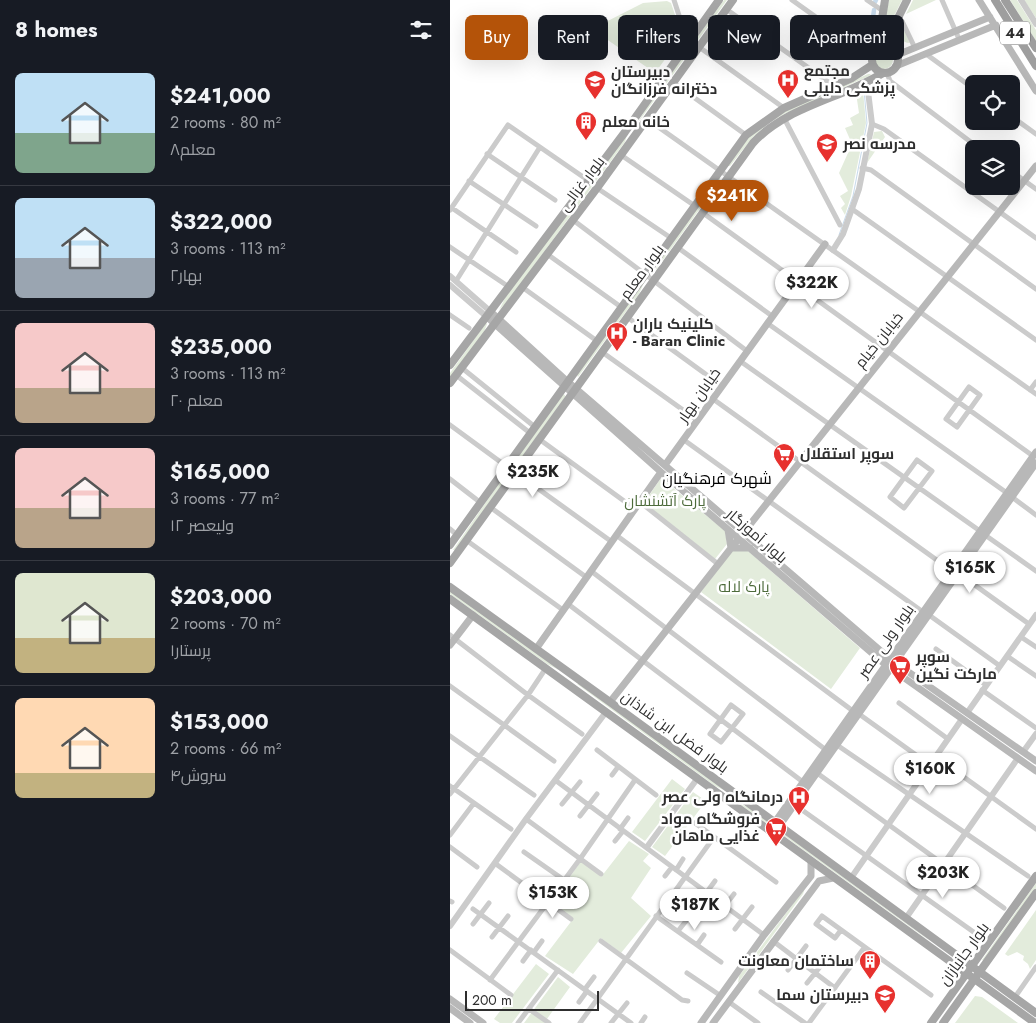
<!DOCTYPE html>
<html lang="en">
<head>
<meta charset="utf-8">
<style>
  body { margin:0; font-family:Jost,Cairo,sans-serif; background:#20242c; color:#f1f3f6; height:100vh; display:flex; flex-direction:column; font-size:19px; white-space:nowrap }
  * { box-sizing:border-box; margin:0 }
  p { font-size:16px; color:#9ea1a6 }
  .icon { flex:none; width:28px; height:28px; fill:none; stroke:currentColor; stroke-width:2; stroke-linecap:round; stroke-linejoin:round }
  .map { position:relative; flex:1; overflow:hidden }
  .drawer { display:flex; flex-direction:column; background:#171b24; width:450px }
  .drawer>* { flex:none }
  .top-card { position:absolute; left:15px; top:15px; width:475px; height:45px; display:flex; gap:10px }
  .buttons { position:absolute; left:515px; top:75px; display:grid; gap:10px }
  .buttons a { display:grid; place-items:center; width:55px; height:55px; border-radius:8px; background:#171b24; box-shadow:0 5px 20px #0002; font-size:25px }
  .scale { position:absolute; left:15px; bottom:12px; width:134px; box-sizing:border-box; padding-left:5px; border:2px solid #2e2e2e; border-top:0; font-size:14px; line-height:18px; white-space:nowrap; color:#2e2e2e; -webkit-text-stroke:4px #fff; paint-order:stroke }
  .price { position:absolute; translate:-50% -42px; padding:0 11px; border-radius:18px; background:#fff; color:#222; font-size:16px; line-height:32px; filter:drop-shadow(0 1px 2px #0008) }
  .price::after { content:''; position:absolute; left:50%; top:30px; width:15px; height:11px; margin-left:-8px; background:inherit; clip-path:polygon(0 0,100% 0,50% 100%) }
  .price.on { background:#b45309; color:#fff }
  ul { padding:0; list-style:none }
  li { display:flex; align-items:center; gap:15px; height:125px; padding:0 15px }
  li+li { border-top:1px solid #363941 }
  li span { display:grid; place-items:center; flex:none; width:140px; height:100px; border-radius:8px; color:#555 }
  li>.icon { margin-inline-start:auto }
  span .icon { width:60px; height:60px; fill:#fffc; stroke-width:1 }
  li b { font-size:21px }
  h2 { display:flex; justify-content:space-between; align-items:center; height:60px; padding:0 15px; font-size:21px }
  .tag { padding:0 18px; border-radius:8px; background:#171b24; box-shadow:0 5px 20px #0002; font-size:18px; line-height:45px }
  .tag.on { background:#b45309; color:#fff }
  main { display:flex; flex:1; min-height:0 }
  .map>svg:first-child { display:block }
</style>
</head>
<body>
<main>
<section class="drawer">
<h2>8 homes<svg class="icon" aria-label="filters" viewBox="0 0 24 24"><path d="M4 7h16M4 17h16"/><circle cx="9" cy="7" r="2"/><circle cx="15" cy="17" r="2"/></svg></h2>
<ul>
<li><span style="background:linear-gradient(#bfe0f5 60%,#7fa58c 0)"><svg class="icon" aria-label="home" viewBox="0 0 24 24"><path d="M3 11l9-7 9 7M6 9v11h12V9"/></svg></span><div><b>$241,000</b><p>2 rooms · 80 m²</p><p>معلم۸</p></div></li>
<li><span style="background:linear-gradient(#bfe0f5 60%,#9aa5b1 0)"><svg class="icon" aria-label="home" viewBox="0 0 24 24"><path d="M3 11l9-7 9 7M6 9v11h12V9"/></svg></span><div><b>$322,000</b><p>3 rooms · 113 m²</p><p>بهار۲</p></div></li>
<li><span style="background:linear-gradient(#f6c9c9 65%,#b9a48a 0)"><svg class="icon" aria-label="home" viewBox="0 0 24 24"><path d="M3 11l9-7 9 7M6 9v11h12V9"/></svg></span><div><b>$235,000</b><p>3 rooms · 113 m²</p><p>معلم ۲۰</p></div></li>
<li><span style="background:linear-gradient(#f6c9c9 60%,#b9a48a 0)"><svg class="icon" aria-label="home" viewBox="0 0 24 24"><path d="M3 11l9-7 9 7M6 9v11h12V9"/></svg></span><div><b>$165,000</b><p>3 rooms · 77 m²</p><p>ولیعصر ۱۲</p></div></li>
<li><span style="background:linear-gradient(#dfe7d0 65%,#c2b280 0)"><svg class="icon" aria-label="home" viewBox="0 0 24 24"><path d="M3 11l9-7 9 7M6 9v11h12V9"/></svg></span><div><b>$203,000</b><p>2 rooms · 70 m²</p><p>پرستار۱</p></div></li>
<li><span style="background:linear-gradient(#ffd9b3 75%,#c2b280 0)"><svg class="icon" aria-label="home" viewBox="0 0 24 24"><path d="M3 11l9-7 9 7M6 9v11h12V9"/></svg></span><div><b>$153,000</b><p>2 rooms · 66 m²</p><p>سروش۴</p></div></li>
</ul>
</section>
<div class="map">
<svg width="586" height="1023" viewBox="0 0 586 1023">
  <rect width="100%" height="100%" fill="#fff"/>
  <!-- green -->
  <path fill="#e3ecdc" d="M274,0h3l-90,124 8,-14z
    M439,0h13l-12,24 2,20h-12z
    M463,0h23l-30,14z
    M560,0h7l19,30v11z
    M574,0h12v18z
    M217,1l4,2 11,33 -27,37 -63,-44 51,-26z
    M450,22l10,21c-12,-1 -14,-12 -10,-21z
    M425 60a9 9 0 1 1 18 0a9 9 0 1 1-18 0Z
    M418,74h3l-2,2 -83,37 -17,10 -16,14 -23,29h-3l22,-29 36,-26z
    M413,91l3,32 -15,73 -6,19 -4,-7 4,-4 -5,-8 8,-5 -9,-18 13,-29 -7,-16 8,-3 -3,-7 9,-5 -3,-20z
    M432,131l3,6 -18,26 7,-31z
    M177,135l-2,7 -118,160 -8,8 7,-14z
    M270,177v4l-65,90 5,-12z
    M195,280l-6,14 -61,83 -1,-2z
    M36,323l1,1 -3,8 -34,47v-6z
    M113,394l2,1v2l-110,153h-2l42,-61z
    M211,478l64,53 2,13 -12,15 -71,-56z
    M282,551h16l112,97 -29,41 -130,-97z
    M0,590l109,80 -12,-6 -97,-70z
    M119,678l8,6h3l146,107 -11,-5z
    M222,779l13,10 -40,52 -13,-9z
    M243,792l13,9 -41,55 -13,-9z
    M287,802l12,6 172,126 10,8z
    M179,841l20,13 -6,7 8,7 -20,30 20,18 -30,37 -20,-15 -28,36 -28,-18 28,-37 -22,-16 31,-43 19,17z
    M586,883v5l-52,73 -2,-1z
    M355,888l-2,6 -65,89 1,-7z
    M586,910v50l-6,9 -2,-5 -5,-4 1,-4 -7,-4 -9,4 -3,-2z
    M86,964l13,10 -37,49h-12l-6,-4z
    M108,977l12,10 -26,36h-20z
    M525,996l7,1 36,26h-63z"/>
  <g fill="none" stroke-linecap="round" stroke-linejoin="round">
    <!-- stream -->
    <path stroke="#c8dbec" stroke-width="1" d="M389,235l14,-39 14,-73 -3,-33"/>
    <!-- canal -->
    <path stroke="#c8dbec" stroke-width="4.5" d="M425,2l1,-2
      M422,25l2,-15"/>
    <!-- minor -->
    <path stroke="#cbcbcb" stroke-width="5" d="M224,0l14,43
      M342,0l59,42 22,12
      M417,0l16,11
      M492,0l17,39
      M276,9l108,77
      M452,21l13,27
      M249,47l85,61
      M476,54l48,35
      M437,73l3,8 90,68
      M224,83l72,52
      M561,116l25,18
      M334,118l56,107
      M197,119l389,275
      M422,124l12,5 152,109
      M37,154l68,46
      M171,155l74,51
      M412,168l9,2 165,119
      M561,171l25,18
      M19,181l67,45
      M147,188l74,50
      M2,208l64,44
      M402,209l184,131
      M0,210l58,-85 81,56
      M253,213l94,68
      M123,220l174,131
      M0,247l59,40
      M227,247l95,69
      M97,254l74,53
      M6,281l84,-134
      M345,284l238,172
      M72,287l75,54
      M0,315l19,13
      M177,317l95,69
      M317,323l240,170
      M152,352l95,68
      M290,361l240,170
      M12,368l73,59
      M6,375l74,58
      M519,387l11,8 -23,32 -11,-8z
      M580,390l6,-8
      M263,399l239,172
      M0,425l56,41
      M89,439l96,70
      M234,440l239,172
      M467,460l15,11 -28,37 -14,-11z
      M65,472l97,70
      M0,479l31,24
      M562,497l24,18
      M190,502l78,62
      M40,507l96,70
      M0,529l7,6
      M166,535l237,176
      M535,535l51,36
      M16,540l97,70
      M141,571l235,179
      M508,573l71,51
      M118,604l235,178
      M479,615l71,51
      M0,635l78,60 54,39
      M571,637l15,10
      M486,649l50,36
      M557,656l29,20
      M0,686l104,75
      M532,690l54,38
      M449,703l49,36
      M281,705l12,9 -22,28 -11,-8z
      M409,714l71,51
      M0,736l84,59
      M387,745l191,131
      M147,750l59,45
      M486,757l100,72
      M367,773l187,135
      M162,775l6,-8
      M105,780l209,155
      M0,786l61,43
      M0,794l78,-99 18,-27
      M112,804l18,-22
      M345,805l187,133
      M130,816l17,-22
      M76,819l75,55
      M245,823l81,59
      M170,829l8,-11
      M0,835l24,-32
      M165,841l8,-10
      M0,847l27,20
      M74,852l40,28
      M46,864l75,55
      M226,870l7,-11
      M215,876l7,-9
      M0,901l2,1
      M248,904l17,-23
      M23,909l158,114
      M206,916l65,46
      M267,916l17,-22
      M23,924l16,-21
      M285,929l17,-22
      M391,930l-6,8 -19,-14 6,-8 109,79
      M228,931l8,-10
      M42,937l16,-21
      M151,941l81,59 6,1
      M323,941l62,47
      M247,945l7,-10
      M0,950l61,45
      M84,952l8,-11
      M73,961l8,-11
      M338,970l18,-24
      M237,973l34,23
      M40,980l90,-121 55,-79
      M357,983l17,-21
      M135,989l9,-12
      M311,992l44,31
      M565,997l21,-30
      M129,1002l8,-11
      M279,1002l29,21
      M79,1009l20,14
      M68,1023l40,-53
      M130,1023l134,-186
      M161,1023l16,-20
      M191,1023l4,-6
      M359,1023l55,-75"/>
    <!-- tertiary -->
    <path stroke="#cbcbcb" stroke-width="6" d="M571,0l15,24
      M383,250l10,-16 16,-45 13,-65 -5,-41
      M0,276l41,36
      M0,285l37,32
      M517,713l69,-98
      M573,752l13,-18
      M197,847l50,-68
      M401,878l111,-159
      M456,918l112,-160
      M0,926l76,-107 80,-107"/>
    <!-- secondary -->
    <path stroke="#b8b8b8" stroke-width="7" d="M529,0l57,91
      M447,55l93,-38
      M446,66l100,-41
      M41,312l77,70 322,277 146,102
      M37,317l174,155 225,193 150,106
      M215,465l160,-221
      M278,530l3,18h19
      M294,532l292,-366
      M0,645l23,-30
      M86,649l125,-177
      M160,702l129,-164
      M325,822l261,-370
      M330,825l256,-362
      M0,999l33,24
      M0,1008l20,15
      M251,1023l63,-88 47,-59v-15
      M263,1023l106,-142 14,-3"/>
    <!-- primary -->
    <path stroke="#a6a6a6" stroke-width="8" d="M422 60a13 13 0 1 1 26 0a13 13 0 1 1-26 0Z
      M427,50l8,-50
      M445,52l-2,-24 14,-28
      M0,365l175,-233 94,-132
      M0,383l147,-195 136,-188
      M0,545l296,-410 38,-27 68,-30 20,-13
      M0,563l303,-420c34,-37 88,-44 130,-70
      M0,587l160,115 426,311
      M0,599l585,424
      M481,1023l105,-147
      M493,1023l93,-130"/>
    <!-- trunk -->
    <path stroke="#9e9e9e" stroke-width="8" d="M545,0l41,66
      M555,0l31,48"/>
  </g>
  <!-- icons -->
  <defs>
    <g id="hospital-pin" transform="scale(1.125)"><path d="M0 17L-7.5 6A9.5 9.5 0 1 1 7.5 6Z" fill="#e7312e" stroke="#fff"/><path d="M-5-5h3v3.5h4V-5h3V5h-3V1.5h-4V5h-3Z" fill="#fff"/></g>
    <g id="school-pin" transform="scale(1.125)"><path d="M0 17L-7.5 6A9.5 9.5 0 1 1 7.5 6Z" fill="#e7312e" stroke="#fff"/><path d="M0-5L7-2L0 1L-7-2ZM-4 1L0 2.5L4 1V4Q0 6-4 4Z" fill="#fff"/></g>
    <g id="building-pin" transform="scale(1.125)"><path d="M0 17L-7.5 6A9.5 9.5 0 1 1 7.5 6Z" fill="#e7312e" stroke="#fff"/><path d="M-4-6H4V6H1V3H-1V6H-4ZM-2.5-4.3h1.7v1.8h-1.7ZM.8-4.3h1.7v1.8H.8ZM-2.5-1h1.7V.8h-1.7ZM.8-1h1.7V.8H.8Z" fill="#fff"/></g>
    <g id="supermarket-pin" transform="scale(1.125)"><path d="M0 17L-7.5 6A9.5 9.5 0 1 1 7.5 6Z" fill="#e7312e" stroke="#fff"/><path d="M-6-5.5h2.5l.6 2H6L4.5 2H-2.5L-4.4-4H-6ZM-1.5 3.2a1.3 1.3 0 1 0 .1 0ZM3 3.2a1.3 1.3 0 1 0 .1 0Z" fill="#fff"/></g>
  </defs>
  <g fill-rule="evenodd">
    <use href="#hospital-pin" x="338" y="80"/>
    <use href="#school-pin" x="145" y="81"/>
    <use href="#building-pin" x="136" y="122"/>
    <use href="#school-pin" x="377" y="144"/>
    <use href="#hospital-pin" x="167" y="333"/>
    <use href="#supermarket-pin" x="334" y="454"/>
    <use href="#supermarket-pin" x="450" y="666"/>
    <use href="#hospital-pin" x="349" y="797"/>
    <use href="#supermarket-pin" x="326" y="828"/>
    <use href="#building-pin" x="420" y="961"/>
    <use href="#school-pin" x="435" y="995"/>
  </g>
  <g text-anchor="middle" stroke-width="5" stroke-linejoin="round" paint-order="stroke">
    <!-- shield labels -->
    <rect fill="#fff" stroke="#6d6d6d" stroke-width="1" x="550" y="21.5" width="30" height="23" rx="4"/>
    <g font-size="14" font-weight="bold" fill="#2e2e2e">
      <text x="565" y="38">44</text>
    </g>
    <!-- poi labels -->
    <g font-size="15" font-weight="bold" fill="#2e2e2e" stroke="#fff" text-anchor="start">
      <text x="354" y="76">مجتمع<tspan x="354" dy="17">پزشکی دلیلی</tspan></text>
      <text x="161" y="77">دبیرستان<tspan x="161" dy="17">دخترانه فرزانگان</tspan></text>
      <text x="152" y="127">خانه معلم</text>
      <text x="393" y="149">مدرسه نصر</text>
      <text x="183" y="329">کلینیک باران<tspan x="183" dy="17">- Baran Clinic</tspan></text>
      <text x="350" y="459">سوپر استقلال</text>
      <text x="466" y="662">سوپر<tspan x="466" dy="17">مارکت نگین</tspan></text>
      <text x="333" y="802" text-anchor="end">درمانگاه ولی عصر</text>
      <text x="310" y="824" text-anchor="end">فروشگاه مواد<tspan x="310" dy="17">غذایی ماهان</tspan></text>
      <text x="404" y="966" text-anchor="end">ساختمان معاونت</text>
      <text x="419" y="1000" text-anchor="end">دبیرستان سما</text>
    </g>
    <!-- street labels -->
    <g font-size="15" fill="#2e2e2e" stroke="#fff">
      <text transform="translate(132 184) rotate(-53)" y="5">بلوار غزالی</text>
      <text transform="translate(192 272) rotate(-54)" y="5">بلوار معلم</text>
      <text transform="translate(429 340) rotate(-51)" y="5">خیابان خیام</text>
      <text transform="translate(249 395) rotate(-55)" y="5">خیابان بهار</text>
      <text transform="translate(307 536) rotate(41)" y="5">بلوار آموزگار</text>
      <text transform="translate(436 641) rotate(-55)" y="5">بلوار ولی عصر</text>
      <text transform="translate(225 732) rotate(36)" y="5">بلوار فضل ابن شاذان</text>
      <text transform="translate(514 954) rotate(-54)" y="5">بلوار جانبازان</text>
    </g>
    <!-- park labels -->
    <g font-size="15" fill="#4d6b3b" stroke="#fff">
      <text x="215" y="506">پارک آتشنشان</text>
      <text x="294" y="592">پارک لاله</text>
    </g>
    <!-- neighbourhood labels -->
    <g font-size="16" fill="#000" stroke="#fff">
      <text x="267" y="484">شهرک فرهنگیان</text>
    </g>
  </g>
</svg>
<div class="buttons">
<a><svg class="icon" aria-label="locate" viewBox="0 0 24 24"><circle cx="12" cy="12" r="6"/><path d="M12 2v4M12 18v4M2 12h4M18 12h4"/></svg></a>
<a><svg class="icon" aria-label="layers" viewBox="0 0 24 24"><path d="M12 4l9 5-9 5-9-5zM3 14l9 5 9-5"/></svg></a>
</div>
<div class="scale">200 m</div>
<b class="price on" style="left:282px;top:222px">$241K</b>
<b class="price" style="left:362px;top:309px">$322K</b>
<b class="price" style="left:83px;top:498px">$235K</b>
<b class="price" style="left:520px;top:594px">$165K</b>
<b class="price" style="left:480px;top:795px">$160K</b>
<b class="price" style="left:493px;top:899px">$203K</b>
<b class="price" style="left:103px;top:919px">$153K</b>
<b class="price" style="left:245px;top:931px">$187K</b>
<div class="top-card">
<a class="tag on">Buy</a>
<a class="tag">Rent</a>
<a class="tag">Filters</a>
<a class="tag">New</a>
<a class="tag">Apartment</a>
</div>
</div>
</main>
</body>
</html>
